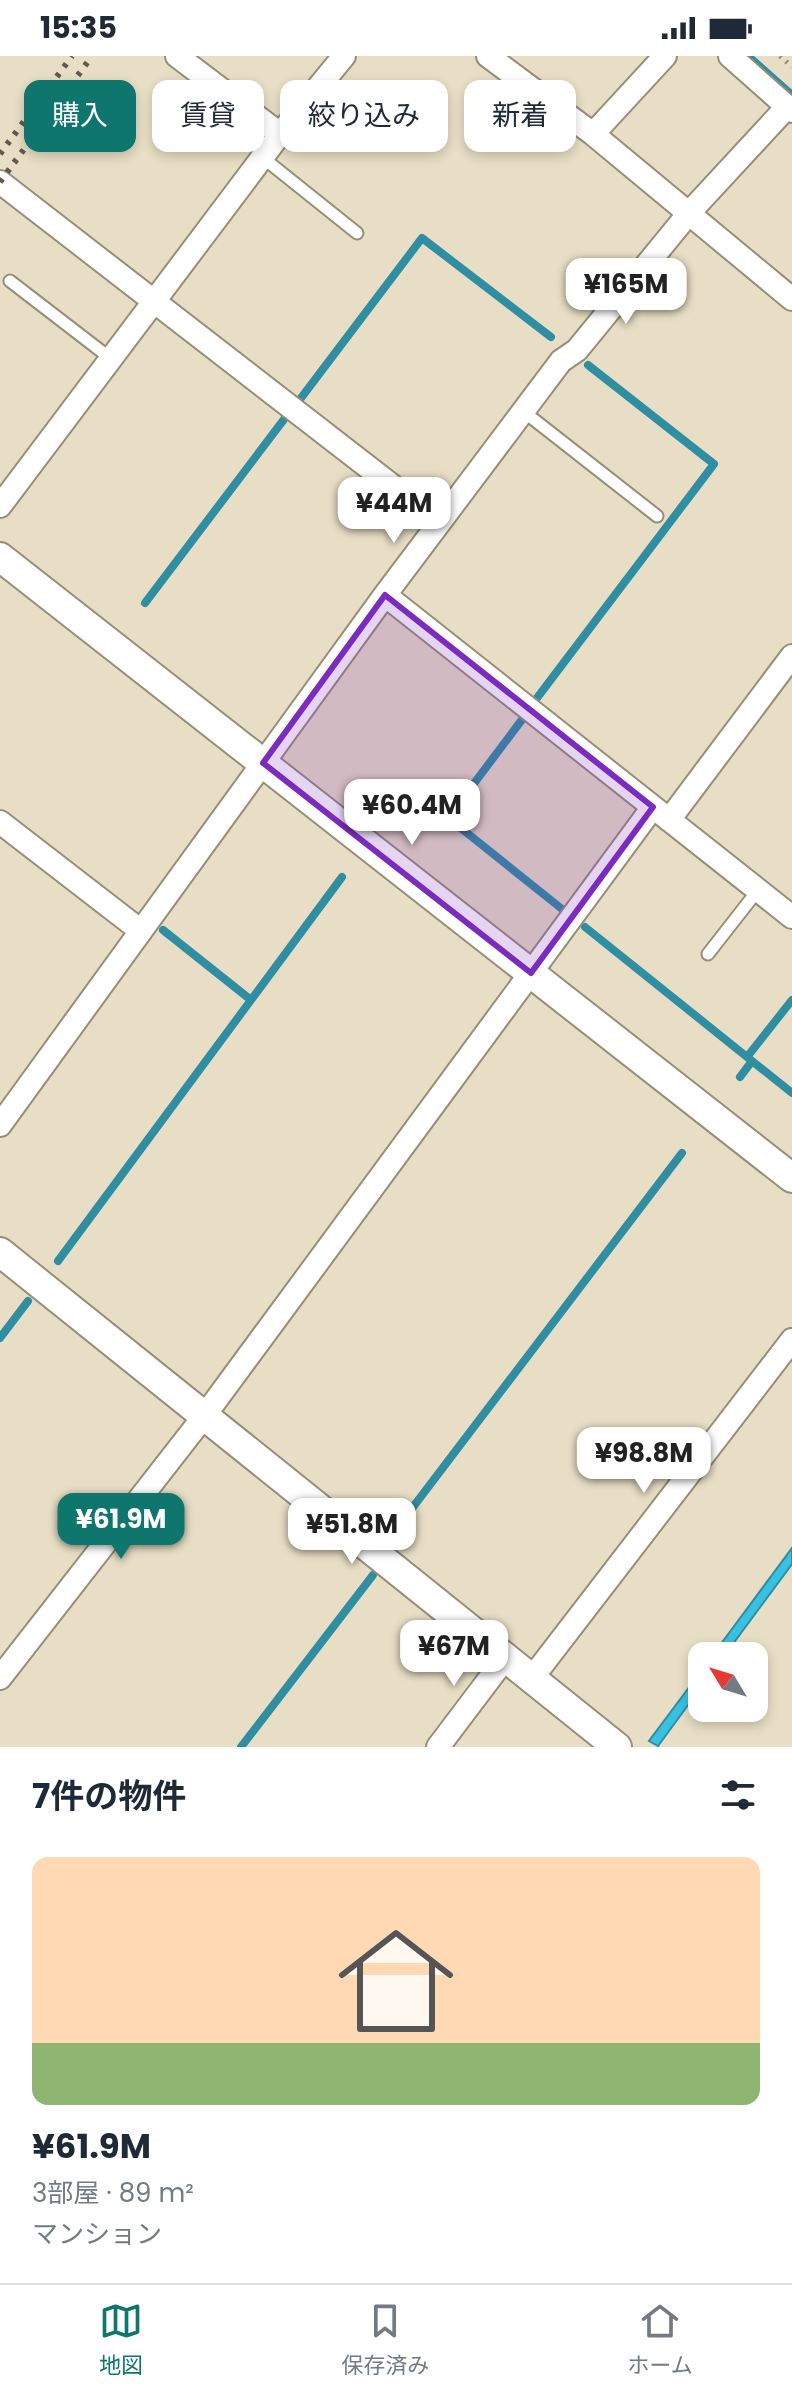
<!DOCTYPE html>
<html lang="ja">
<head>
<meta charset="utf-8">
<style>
  body { margin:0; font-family:Poppins,"Noto Sans JP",sans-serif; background:#f2f2f3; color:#1f2937; height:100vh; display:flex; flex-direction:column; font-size:30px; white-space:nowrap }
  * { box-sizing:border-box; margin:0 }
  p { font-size:26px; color:#747a83 }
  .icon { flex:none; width:44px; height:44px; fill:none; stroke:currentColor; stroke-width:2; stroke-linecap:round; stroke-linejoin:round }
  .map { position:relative; height:1691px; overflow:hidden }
  .details { display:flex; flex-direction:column; background:#fff; flex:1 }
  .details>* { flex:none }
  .hud { position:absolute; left:24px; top:24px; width:744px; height:72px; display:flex; gap:16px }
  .needle { width:52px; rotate:308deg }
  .tools { position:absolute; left:688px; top:1586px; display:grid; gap:16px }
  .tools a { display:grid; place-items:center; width:80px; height:80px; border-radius:16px; background:#fff; box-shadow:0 4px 12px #0003; font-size:40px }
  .price { position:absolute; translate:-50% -68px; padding:0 18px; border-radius:16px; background:#fff; color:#222; font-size:26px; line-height:52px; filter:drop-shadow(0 2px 4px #0008) }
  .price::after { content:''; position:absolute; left:50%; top:48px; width:24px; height:18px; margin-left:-12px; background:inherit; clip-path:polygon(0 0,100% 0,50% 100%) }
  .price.selected { background:#0f766e; color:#fff }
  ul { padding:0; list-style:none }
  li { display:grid; align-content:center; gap:16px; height:424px; padding:0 32px }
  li+li { border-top:2px solid #e0e1e3 }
  li span { display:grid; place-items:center; height:248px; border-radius:16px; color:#555 }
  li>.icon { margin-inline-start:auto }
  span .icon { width:144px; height:144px; fill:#fffc; stroke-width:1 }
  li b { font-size:34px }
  h2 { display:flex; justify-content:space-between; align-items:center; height:96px; padding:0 32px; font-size:34px }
  .pill { padding:0 28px; border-radius:16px; background:#fff; box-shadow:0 4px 12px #0003; font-size:28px; line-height:72px }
  .pill.selected { background:#0f766e; color:#fff }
  .status { display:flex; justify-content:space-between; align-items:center; height:56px; padding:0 40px; background:#fff; direction:ltr }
  .status svg { height:22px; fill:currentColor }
  .tab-bar { display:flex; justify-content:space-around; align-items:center; height:112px; border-top:2px solid #e0e1e3; background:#fff; font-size:22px; color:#747a83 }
  .tab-bar a { display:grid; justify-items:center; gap:4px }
  .tab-bar .selected { color:#0f766e }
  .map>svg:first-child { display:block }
</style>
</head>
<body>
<div class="status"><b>15:35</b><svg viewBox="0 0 49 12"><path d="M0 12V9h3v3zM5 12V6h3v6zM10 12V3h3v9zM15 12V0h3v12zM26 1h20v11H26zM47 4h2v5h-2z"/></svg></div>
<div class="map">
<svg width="792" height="1691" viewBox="0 0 792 1691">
  <rect width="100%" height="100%" fill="#e8dec5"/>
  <!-- water -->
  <path fill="#38c2e2" stroke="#2f8ea2" stroke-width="2" d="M792,1492v16l-68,92h-12z
    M702,1614v16l-44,60 -9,-5z"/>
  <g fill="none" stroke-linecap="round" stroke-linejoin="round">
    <!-- stream -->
    <path stroke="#2f8ea2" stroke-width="8" d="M748,0l44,39
      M298,346l124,-164 129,99
      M145,547l140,-185
      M537,642l177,-234 -126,-99
      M412,733l150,120
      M448,762l76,-101
      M585,871l207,166
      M163,874l88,70
      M747,1001l45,-57
      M740,1021l12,-16
      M58,1205l284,-384
      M0,1282l28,-37
      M410,1455l272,-358
      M241,1691l132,-172"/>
    <!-- service casing -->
    <g stroke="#978e77" stroke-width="15">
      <path id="service" d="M262,101l95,76
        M10,225l100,77
        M523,355l134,105
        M708,898l50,-64"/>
    </g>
    <!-- minor casing -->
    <g stroke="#978e77" stroke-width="26">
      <path id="minor" d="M177,0l103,78
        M488,0l105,78 199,165
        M730,0l62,55
        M593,78l72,-78
        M0,126l439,340
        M0,450l280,-372 64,-78
        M385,539l407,322
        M669,764l123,-164
        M0,766l141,109
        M0,1069l385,-530 176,-234 16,-11 112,-137 98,-106
        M0,1622l205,-263 448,-608
        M532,1622l260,-338
        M438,1691l68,-90"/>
    </g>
    <!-- tertiary casing -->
    <g stroke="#978e77" stroke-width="32">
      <path id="tertiary" d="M0,501l792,621
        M0,1196l617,495"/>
    </g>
    <!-- path -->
    <path stroke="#938c7a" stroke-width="5" stroke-dasharray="2 6" stroke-linecap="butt" d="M780,0l12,11"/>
    <!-- service -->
    <use href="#service" stroke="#fff" stroke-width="11"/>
    <!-- minor -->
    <use href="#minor" stroke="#fff" stroke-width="22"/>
    <!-- tertiary -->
    <use href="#tertiary" stroke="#fff" stroke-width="28"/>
    <!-- rail -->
    <path stroke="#615b4d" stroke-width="6" stroke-dasharray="4 8" stroke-linecap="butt" d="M0,98l72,-98
      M0,126l92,-126"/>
  </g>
  <!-- marked area -->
  <path fill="#7b2cbf" fill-opacity="0.2" stroke="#7b2cbf" stroke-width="6" stroke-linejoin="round" d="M385,539l268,212 -122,166 -268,-210z"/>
</svg>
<div class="tools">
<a><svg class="needle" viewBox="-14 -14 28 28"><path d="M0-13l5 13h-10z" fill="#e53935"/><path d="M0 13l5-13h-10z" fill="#747a83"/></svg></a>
</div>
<b class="price" style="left:626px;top:270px">¥165M</b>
<b class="price" style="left:394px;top:489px">¥44M</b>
<b class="price" style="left:412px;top:791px">¥60.4M</b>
<b class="price" style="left:644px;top:1439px">¥98.8M</b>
<b class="price selected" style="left:121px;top:1505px">¥61.9M</b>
<b class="price" style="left:352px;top:1510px">¥51.8M</b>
<b class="price" style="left:454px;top:1632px">¥67M</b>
<div class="hud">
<a class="pill selected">購入</a>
<a class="pill">賃貸</a>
<a class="pill">絞り込み</a>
<a class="pill">新着</a>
</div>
</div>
<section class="details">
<h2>7件の物件<svg class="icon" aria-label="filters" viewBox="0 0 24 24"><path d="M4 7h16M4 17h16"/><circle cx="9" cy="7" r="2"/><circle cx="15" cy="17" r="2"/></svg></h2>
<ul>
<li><span style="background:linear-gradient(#ffd9b3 75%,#8fb573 0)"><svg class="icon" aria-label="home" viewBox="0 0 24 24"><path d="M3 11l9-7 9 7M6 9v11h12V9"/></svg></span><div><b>¥61.9M</b><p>3部屋 · 89 m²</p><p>マンション</p></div></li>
</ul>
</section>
<nav class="tab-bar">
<a class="selected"><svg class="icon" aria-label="map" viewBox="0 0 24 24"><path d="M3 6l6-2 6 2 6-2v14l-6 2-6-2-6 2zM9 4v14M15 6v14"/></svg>地図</a>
<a><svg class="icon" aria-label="saved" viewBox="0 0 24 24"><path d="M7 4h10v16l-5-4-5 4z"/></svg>保存済み</a>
<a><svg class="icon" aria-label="home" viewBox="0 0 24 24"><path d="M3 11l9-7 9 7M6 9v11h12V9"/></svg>ホーム</a>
</nav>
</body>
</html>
